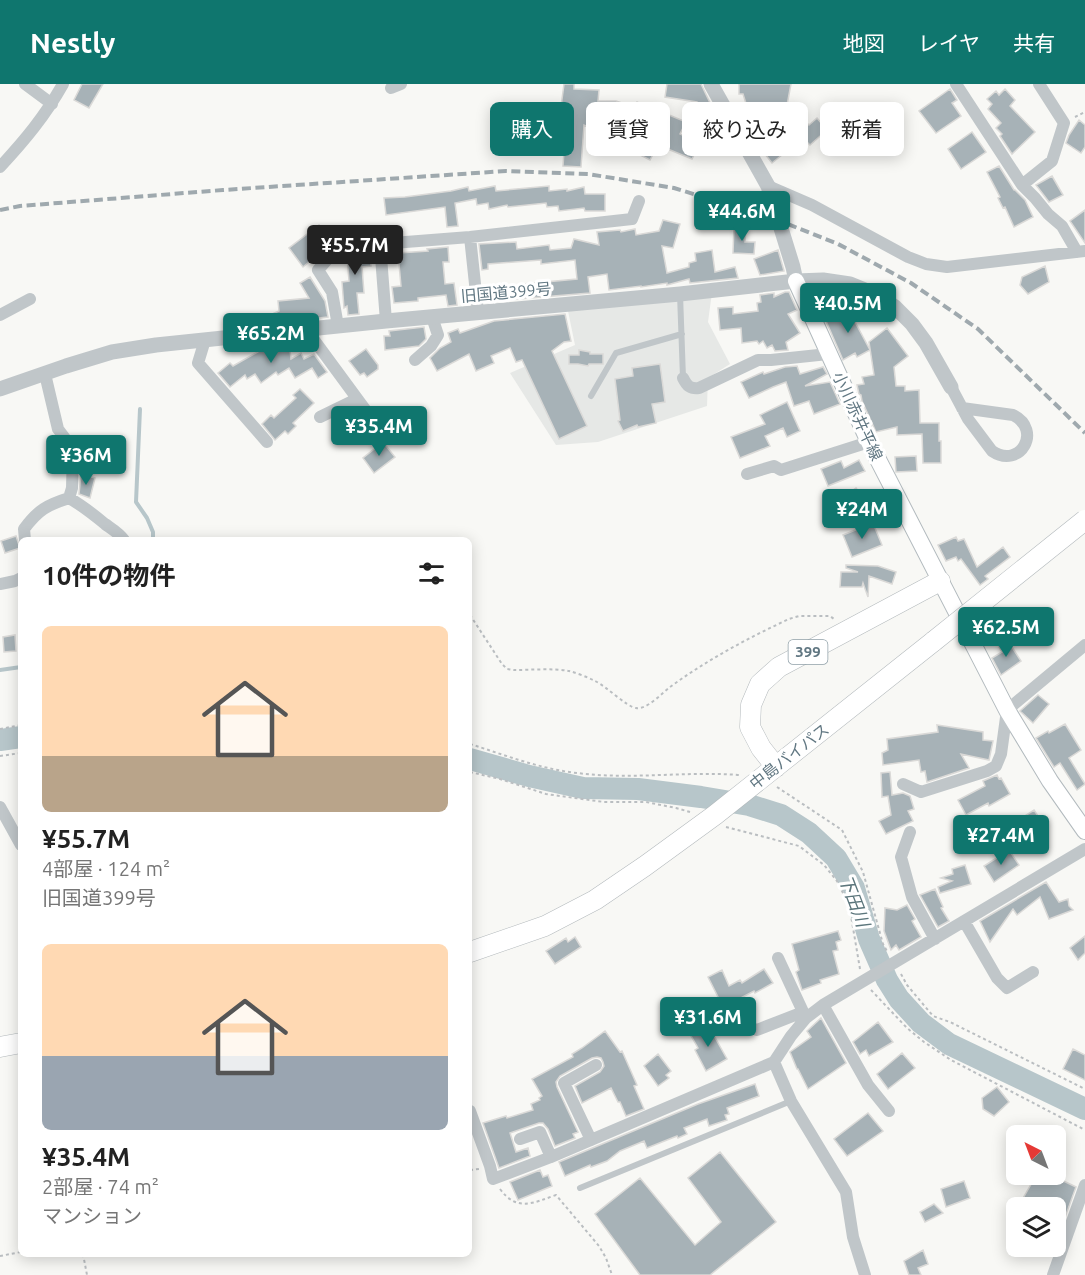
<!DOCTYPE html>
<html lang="ja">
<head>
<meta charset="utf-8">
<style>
  body { margin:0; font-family:Ubuntu,"Noto Sans JP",sans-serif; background:#f6f6f6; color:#222; height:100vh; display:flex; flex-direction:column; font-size:22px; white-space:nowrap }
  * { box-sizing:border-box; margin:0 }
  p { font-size:20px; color:#767676 }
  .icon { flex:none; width:33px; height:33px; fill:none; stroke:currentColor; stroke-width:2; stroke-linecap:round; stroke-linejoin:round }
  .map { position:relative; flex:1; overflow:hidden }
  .panel { position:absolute; left:18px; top:453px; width:454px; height:720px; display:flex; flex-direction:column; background:#fff; border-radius:9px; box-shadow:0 3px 15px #0003 }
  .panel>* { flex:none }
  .guide { position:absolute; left:490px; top:18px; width:504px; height:54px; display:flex; gap:12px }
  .needle { width:39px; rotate:318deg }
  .tools { position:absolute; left:1006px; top:1041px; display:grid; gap:12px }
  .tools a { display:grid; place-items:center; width:60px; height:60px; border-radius:9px; background:#fff; box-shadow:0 3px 15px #0003; font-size:30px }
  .price { position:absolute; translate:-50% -51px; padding:0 14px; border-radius:6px; background:#0f766e; color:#fff; font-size:20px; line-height:39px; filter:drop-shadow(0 2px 3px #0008) }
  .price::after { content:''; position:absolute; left:50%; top:36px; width:18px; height:14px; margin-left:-9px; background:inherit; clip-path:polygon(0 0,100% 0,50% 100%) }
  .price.current { background:#222; color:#fff }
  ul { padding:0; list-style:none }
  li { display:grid; align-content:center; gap:12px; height:318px; padding:0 24px }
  li span { display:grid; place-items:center; height:186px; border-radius:9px; color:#555 }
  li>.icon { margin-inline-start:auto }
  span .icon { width:108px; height:108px; fill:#fffc; stroke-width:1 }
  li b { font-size:26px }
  h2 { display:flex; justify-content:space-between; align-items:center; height:72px; padding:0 24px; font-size:26px }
  .tag { padding:0 21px; border-radius:9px; background:#fff; box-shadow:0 3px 15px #0003; font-size:21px; line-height:54px }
  .tag.current { background:#0f766e; color:#fff }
  header { display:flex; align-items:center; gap:36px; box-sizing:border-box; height:84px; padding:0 30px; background:#0f766e; color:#fff }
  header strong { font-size:28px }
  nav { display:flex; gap:33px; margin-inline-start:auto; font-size:21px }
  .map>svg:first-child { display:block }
</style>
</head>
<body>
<header>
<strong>Nestly</strong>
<nav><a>地図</a><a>レイヤ</a><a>共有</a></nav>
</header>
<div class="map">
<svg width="1085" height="1191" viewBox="0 0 1085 1191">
  <rect width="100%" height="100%" fill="#f8f8f5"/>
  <!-- built -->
  <path fill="#e6e8e6" d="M713,201l-5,37 22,42 -22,14 -1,28 -109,36 -42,3 -46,-72 65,-28 -7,-34z"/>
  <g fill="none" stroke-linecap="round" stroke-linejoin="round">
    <!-- stream -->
    <path stroke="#b7c6ca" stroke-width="4" d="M140,325l-4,93 11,16 6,14v8
      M0,586l21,-3"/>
    <!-- river -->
    <path stroke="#b7c6ca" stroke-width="22" d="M0,656l21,-3
      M470,675l59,17 54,12 55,1 63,8 48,8 32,10 28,18 27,25 18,30 15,51 18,41 12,19 22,24 28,21 136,65"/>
  </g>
  <!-- building -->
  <path fill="#a7b2b7" stroke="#dad9d7" stroke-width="1.5" d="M82,0h21l-14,24 -15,-8z
    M564,0h10v5l25,1 -1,11h18l18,6 3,-5 25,12v-2l24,10 -6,12 20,9 -8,16 -34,-14 -8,15 -12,-6 7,-14 -21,-10 -17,-5 -4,8 -19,-8 -3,42 -18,-1 4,-58 -6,-1z
    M667,0h34l10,21 -6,3 -3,-5 -3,1 -2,-2 -32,-5z
    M739,0h52l-7,37 -17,-4 2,-10 -20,6 -6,-19h-4z
    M950,5l7,11 -5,3 9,13 -25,17 -17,-22z
    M1005,5l10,11 -5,6 25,26 -23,22 -12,-18 2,-2 -6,-6 5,-5 -13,-14 4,-5 -5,-5 9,-8 3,4z
    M817,34l10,12 -17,15 -7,-7 -31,25 -7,-9 12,-10 -2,-4 8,-4 -3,-2 20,-15 4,5 2,-2 3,3z
    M1079,36l6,5v22l-4,6 -15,-10 3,-8z
    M972,48l14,20 -25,17 -13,-20z
    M999,82l15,24h1l10,10 8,17 -19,10 -9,-20 -2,1 -5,-10 2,-1 -13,-25z
    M1052,92l11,19 -14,7 -13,-17z
    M495,102l1,5 53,-5v5l18,-2v2l17,-4 1,7h20v17h-20l-1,-3 -25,3 -1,-5 -11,1 -1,-4 -38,4 -1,-2 -18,4 -1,-6 -11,2 -1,-6 -21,4 3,23 -11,1 -2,-20 -59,8 -2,-17 21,-1 46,-6 17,-4 1,4z
    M1085,126v33l-15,-22z
    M663,136l17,4 -7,24 -11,-2 5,27 22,-6v-4l7,-2 -1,-8 17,-3 3,22 20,-5 3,11 -48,5 -1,-4 -22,6v-2l-26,4v-1l-32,4 -2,-16 -19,3 2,16 -96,8v-8l31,-3 -1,-6 53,-5 -2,-19 -34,4v-4l-53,4v5l-6,1 -3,-26 37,-2 1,7 32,-4 1,5 21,-2 3,-9 25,6 -2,-13 23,-2 1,2 14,-3 1,6 23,-4z
    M319,141l14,19 -6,3 -24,20 -14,-19z
    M734,142h12l-1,16h10l-1,12 -21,-1z
    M346,158l18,5v4l6,-1 1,16 -9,1 2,26h-7l2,21 -11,1 -1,-9 -3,2 -2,-26 7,-1z
    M448,163l1,15h-6l2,22 9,-1 3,22 -9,1 -2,-11 -28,3v3l-24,2 -2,-16 9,-1 -3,-33 30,-2 -1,-2z
    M778,166l6,21 -24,4 -6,-16z
    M1045,182l4,16 -21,12 -8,-9 2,-8z
    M310,193l15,24 3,16 -75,8 -1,-2 27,-12 -1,-10 31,-3 -9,-15z
    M785,208h4l8,18 -9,4 12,19 -14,9 2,8 -13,1 -3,-6 -5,3 -4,-7 -4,3 -2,-3 -15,2 -1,-15 -21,2 -2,-22 15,-1v7l25,-3 -1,-8 4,-1 -1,-7 14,-2v4z
    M854,221l6,11 -6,4 16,30 -13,7 -2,-4 -12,7 -17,-39z
    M565,230l6,27 -7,1 -12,9 35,75 -28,13 -37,-79 -6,2 -6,-14 -19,8 3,7 -18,8 -7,-17 -32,17 -7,-13 10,-10 11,-6 -3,-9 10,-4 2,4 34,-12z
    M424,243l2,12 -7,7 -34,4 -1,-14h6l-1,-5z
    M887,244l21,28 -14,11 2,19h9v5l14,-1 1,33h19v18h2v22h-18l-1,-29 -25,1v-8l-21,5 -14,-31 -1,-6 -2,-1 -2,-9 7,-1 -2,-7 12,-2 -5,-33z
    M289,257l2,18 10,-6 3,6 10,-5 13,18 -9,6 -6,-10 -17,10 -6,-10 -11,7 -2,-3 -15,11 -6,-9 -8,5 -2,-4 -15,12 -12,-14 12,-10 3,3 30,-17 -2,-5z
    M366,265l12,16v4l-11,8 -3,-4 -4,2 -11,-14z
    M579,266l11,2v2h13v10h-14l-1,2 -10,-2h-9v-9h10z
    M660,280l5,38 -13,2 4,19 -18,4 -1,-2 -14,6 -5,-10 2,-1 -5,-41 18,-3 -1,-8z
    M797,282l3,8 23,-7 4,7 -22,12 25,-4 10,22 -26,10 -5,-13 -15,5 -8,-24 -13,5 -24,11 -8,-16 22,-10 1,2 21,-7z
    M300,305l14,14 -21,20 3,3 -8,8 -3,-3 -10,9 -13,-16 9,-9 3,3 22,-20 -3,-3z
    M787,318l13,29 -13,6 -4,-9 -18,8 5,10 -30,12 -9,-21 34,-13 -5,-9z
    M383,358l12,15 -21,16 -11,-15z
    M916,372l1,15 -21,1 -1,-15z
    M859,376l6,11 -37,15 -7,-17 20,-8 3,7z
    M81,390l14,4 -5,20 -11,-4z
    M856,404l13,18 -24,17 -13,-18z
    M873,439l9,22 -30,12 -9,-22z
    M16,452l4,12 -15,5 -4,-12z
    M956,453l2,4 6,-2 13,28 26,-20 7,10 -25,19 3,3 -8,6 -19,-26 -3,2 -2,-4 -10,4 -8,-16z
    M846,481l32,1 18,6 -4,12 -23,-8 -1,21 -5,-14 -1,4h-22l1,-15h17l-12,-4z
    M991,535l5,11 -14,7 -5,-11z
    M15,551l1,16 -12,1 -1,-15z
    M1008,557l13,20 -20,14 -9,-17 10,-6 -3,-5z
    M1038,611l11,9 -16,19 -13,-12z
    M1065,640l16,26 -12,8 16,26 -8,6 -17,-27 -6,4 -18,-29 12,-7 1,2z
    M937,641l46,7v8l10,1 -4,19 -28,-6 8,14 -42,14 -2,-11 -4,1 -2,-12 -36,5 -1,-12 6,-3 -1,-11 51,-7z
    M890,688l2,23 11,-2 7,3 4,13 -6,2 5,10 -27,13 -7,-13 12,-6 -3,-19 -6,1 -1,-24z
    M997,691l2,4 2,-1 9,16 -21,12 -1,-3 -22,12 -8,-15 27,-14 -2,-5z
    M1034,726l8,12 -25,17 -8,-13z
    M1009,766l10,15 -25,17 -10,-16z
    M965,781l6,19 -31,9 -2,-6 14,-6 -11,-3 12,-4 -1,-5z
    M1046,798l13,20 9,-3 1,7 4,4 -24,9 -9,-22 -23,18 -4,-6 -23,33 -10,-21z
    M935,805l8,18 -2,1 8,13 -11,6 -18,-32z
    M907,821l8,14 -3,2 9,16 -22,13 -3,-5 -5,5 -7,-19 1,-23 12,2z
    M838,847l3,9 -5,2 2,8 -5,1 6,23 -19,6 1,3 -19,7 -6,-18 3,-2 -7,-26z
    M1085,852v17l-7,7 -8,-12z
    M575,853l6,10 -26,17 -9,-13 20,-13 2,4z
    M764,885l9,14 -18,10 -1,-2 -23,12 3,6 -4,5 -21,10 -9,-18 18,-9 -10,-20 14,-7 7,16 11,-6 2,3z
    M821,934l25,45 -38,26 -10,-20h-1l-7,-17 21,-15 -4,-6z
    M878,938l15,20 -24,14 -3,-6 -6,4 -7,-12z
    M708,941l19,34 -21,12 -11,-21 3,-2 -8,-14z
    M605,947l15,21 2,-1 15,34 -3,1 10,23 -18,7 -6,-14h-2l-7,-14 -29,15 -7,-17 25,-14 4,-6 -1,-4 -2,-4 -4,-1 -5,1 -32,18 -4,6 1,5 21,45 -5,2 2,4 -20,8 -7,-17 -5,-6h-4l-29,10 6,19 12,-4 2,8 -31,12 -16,-45 23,-7 1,2 26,-8 -2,-6 9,-4 -1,-2 3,-2 -10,-17 41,-22 -1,-3 10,-6z
    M1073,965l12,6v25l-22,-11z
    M902,969l13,15 -27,21 -11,-15z
    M658,970l13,17 -5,4 3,3 -11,8 -14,-20z
    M755,1000l4,12 -32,12 2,6 -4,1 2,5 -18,6 -2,-7 -23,9 3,6 -9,4 -1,-2 -30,12 -3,-7 -24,10 -13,10 -16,6 -1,-2 -25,11 -6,-14 139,-58z
    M997,1003l12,15 -15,14 -11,-7 -1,-11z
    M868,1029l15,18 -36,25 -13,-17z
    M720,1068l56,70 -66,53h-70l-45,-61 45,-36 55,67 26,-23 -33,-44z
    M540,1086l3,7 5,-2 4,11 -34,14 -8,-18z
    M1037,1090h12l27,13 -20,55v-34h-27l-7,-8z
    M964,1097l6,17 -24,9 -5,-18z
    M934,1120l9,9 -18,9 -5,-10z
    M923,1166l5,14 -10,4 3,7h-12l-5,-14z"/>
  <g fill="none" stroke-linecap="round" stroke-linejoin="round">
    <!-- secondary casing -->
    <g stroke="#b2babe" stroke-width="18">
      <path id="secondary" d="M796,197l73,161 138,268 43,71 35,50"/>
    </g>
    <!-- trunk casing -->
    <g stroke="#b3b9bc" stroke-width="21">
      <path id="trunk" d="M776,683l-15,-19 -11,-21 1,-22 9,-21 19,-17 161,-86
        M470,868l75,-26 50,-26 50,-34 70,-51 219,-174
        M0,963l21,-4"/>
    </g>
    <!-- path -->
    <path stroke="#babec1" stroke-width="2" stroke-dasharray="3 3" stroke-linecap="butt" d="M1075,33l10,-5
      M470,531l32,49 5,5 7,1c17,0 39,-2 55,1 8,2 18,6 26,10 11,5 32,26 41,27 11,2 26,-15 34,-21 37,-27 78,-49 119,-68l10,-3h31l4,3
      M0,645l21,-4
      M470,660c35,11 70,25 107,29 53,7 108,-2 162,2
      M0,672l21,-3
      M470,688l30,7 46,15 58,8h42l30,6 14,4
      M777,703l65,43 21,42 20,72 5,9
      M726,743l73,19 25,19 13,16 8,16 6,19 9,53
      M901,890l6,11 26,31 17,6 135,67
      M871,906l36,38 17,14 27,18 134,70
      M470,1086l9,-1
      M500,1105c17,23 33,14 56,6l43,51 7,12 6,17
      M83,1170l4,21
      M0,1172l21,-4"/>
    <!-- service -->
    <path stroke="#c0c6c9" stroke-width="6" d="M680,210l3,84
      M591,312l25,-43 66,-19
      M580,1104l211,-87"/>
    <!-- minor -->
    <path stroke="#c0c6c9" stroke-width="12" d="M25,0l27,20
      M956,0l66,101 13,13 13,16 14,12 15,26
      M391,4l10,-4
      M0,83c25,-27 45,-51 63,-83
      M1022,101l30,-24 12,-38 -25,-39
      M768,102l44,19 96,52 18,7 21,3 138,-16
      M470,153l8,75
      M333,169l-15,17 14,22 6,34
      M0,231l30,-16
      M386,237l-6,-77 90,-7 162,-18 7,-18
      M306,245l75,102
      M205,256l-7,23 69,79
      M415,276l16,-14 7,-11 -6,-18
      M683,294c4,8 7,11 16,10l59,-28h13l57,-6
      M951,303l17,32 24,32c28,19 51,-21 21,-36l-51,-7
      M320,333l37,-18
      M747,390l27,-8 7,4 88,-28
      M69,414c14,8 24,16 36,26 7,5 14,9 19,16
      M25,456l-1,-11c14,-19 23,-24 45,-31l3,-10 1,-39 -15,-20 -13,-55
      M0,500l15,-3 6,-3
      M903,700l18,8 66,-21 9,-5 5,-12 6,-44 78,-65
      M0,723l21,38
      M910,748l-9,25 11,40 23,42
      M964,837l33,57 10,10 26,-16
      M778,874l27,58
      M823,921l45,80 21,26
      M738,932l5,10 14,4 46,-18
      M470,1027l20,55 3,13 58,-22 223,-95
      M520,1055l20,-7 11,25
      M591,1056l-27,-57 32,-18
      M865,1191l-12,-38 -7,-45 -55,-91 -17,-39 17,-26 15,-18 17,-13 262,-156
      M1053,1191l32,-90"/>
    <!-- tertiary -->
    <path stroke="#c0c6c9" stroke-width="15" d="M711,0l57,102 25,81 3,14
      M0,305l66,-23 46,-14 44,-7 230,-24 294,-27 116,-13 27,-1 27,4 27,11 18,12 17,17 14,19 25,44"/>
    <!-- secondary -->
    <use href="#secondary" stroke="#fff" stroke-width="16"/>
    <!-- trunk -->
    <use href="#trunk" stroke="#fff" stroke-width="20"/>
    <!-- rail -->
    <path stroke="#9fa9ae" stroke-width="4" stroke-dasharray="9 4.5" stroke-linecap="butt" d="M0,126l20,-4 203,-16 283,-19 82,3 86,14 106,33 58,23 73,39 67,46 107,104"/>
    <!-- trunk-bridge casing -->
    <g stroke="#b3b9bc" stroke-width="21" stroke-linecap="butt">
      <path id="trunk-bridge" d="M934,557l151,-121"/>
    </g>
    <!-- trunk-bridge -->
    <use href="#trunk-bridge" stroke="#fff" stroke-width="20"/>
  </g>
  <g text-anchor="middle" stroke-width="6" stroke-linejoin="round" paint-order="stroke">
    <!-- shield labels -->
    <rect fill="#fff" stroke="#90a0a8" stroke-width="1.5" x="788.5" y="556" width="39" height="24" rx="4.5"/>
    <g font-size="15" font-weight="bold" fill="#617782">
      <text x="808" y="573">399</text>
    </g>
    <!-- street labels -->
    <g font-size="16" fill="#617782" stroke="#fff">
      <text transform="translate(506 208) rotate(-5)" y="6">旧国道399号</text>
      <text transform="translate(858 332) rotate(65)" y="6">小川赤井平線</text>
      <text transform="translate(789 672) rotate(-38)" y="6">中島バイパス</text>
    </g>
    <!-- water labels -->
    <g font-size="18" font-style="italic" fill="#5c767c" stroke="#fff">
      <text transform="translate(854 817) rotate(69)" y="6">下田川</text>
    </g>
  </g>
</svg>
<div class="tools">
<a><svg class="needle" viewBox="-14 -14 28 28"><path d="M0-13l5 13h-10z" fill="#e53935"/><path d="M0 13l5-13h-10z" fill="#767676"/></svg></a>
<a><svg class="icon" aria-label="layers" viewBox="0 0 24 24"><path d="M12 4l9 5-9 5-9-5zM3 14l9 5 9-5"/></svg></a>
</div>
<b class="price" style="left:742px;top:158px">¥44.6M</b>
<b class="price current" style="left:355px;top:192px">¥55.7M</b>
<b class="price" style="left:848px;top:250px">¥40.5M</b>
<b class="price" style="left:271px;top:280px">¥65.2M</b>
<b class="price" style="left:379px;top:373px">¥35.4M</b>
<b class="price" style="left:86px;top:402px">¥36M</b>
<b class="price" style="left:862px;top:456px">¥24M</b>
<b class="price" style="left:1006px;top:574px">¥62.5M</b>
<b class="price" style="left:1001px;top:782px">¥27.4M</b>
<b class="price" style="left:708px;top:964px">¥31.6M</b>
<div class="guide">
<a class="tag current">購入</a>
<a class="tag">賃貸</a>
<a class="tag">絞り込み</a>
<a class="tag">新着</a>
</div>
<section class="panel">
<h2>10件の物件<svg class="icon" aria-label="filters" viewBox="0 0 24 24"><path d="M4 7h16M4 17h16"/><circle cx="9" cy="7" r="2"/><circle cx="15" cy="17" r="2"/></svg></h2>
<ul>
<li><span style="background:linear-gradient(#ffd9b3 70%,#b9a48a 0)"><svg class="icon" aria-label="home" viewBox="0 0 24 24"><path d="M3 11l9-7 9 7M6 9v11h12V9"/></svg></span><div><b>¥55.7M</b><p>4部屋 · 124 m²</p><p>旧国道399号</p></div></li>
<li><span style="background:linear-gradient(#ffd9b3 60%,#9aa5b1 0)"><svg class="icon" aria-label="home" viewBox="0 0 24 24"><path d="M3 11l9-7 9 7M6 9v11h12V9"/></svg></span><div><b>¥35.4M</b><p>2部屋 · 74 m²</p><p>マンション</p></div></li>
</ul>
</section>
</div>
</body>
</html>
